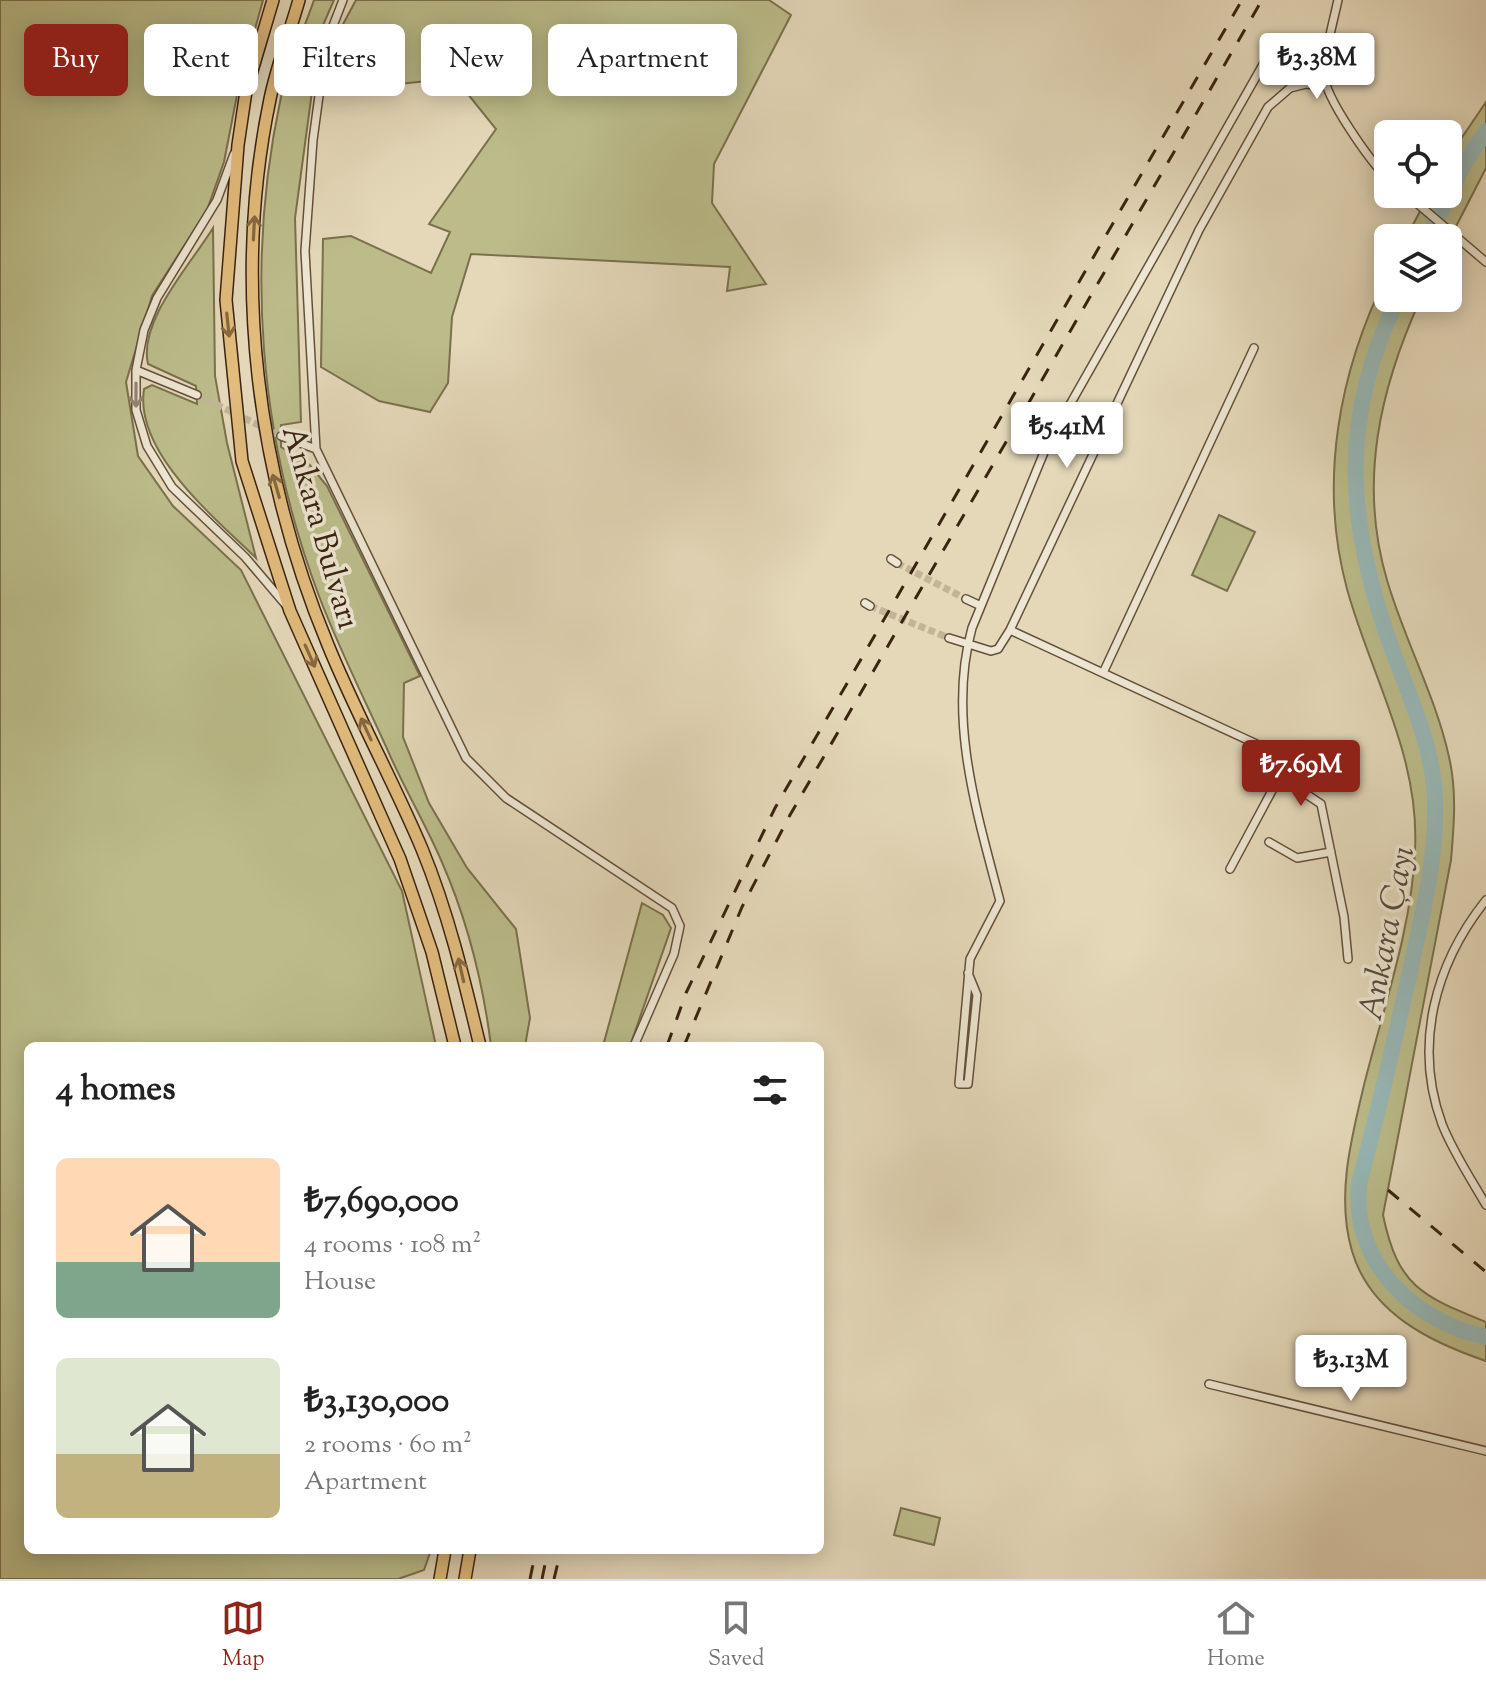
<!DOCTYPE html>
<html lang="en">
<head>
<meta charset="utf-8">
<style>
  body { margin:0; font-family:"Sorts Mill Goudy",serif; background:#f2f2f2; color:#222; height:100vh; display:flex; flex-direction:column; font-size:30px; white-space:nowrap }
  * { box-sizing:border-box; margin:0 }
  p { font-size:26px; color:#767676 }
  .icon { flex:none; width:44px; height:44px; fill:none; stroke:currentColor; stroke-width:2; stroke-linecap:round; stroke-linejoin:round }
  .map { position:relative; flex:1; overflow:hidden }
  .sheet { position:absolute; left:24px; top:1042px; width:800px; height:512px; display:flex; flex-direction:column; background:#fff; border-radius:12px; box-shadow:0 4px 20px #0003 }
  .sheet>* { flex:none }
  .guide { position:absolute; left:24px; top:24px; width:800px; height:72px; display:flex; gap:16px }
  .controls { position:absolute; left:1374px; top:120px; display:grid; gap:16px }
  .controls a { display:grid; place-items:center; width:88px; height:88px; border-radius:12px; background:#fff; box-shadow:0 4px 20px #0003; font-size:40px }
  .price { position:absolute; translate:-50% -68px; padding:0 18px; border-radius:8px; background:#fff; color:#222; font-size:26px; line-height:52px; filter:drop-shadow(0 2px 4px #0008) }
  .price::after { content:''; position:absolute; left:50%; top:48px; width:24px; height:18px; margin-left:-12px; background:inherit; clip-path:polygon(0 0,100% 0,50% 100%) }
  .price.on { background:#8f2418; color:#fff }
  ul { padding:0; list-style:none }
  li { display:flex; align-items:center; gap:24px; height:200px; padding:0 32px }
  li span { display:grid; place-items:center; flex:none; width:224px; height:160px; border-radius:12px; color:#555 }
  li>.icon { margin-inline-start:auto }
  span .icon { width:96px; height:96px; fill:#fffc; stroke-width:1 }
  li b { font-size:34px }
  h2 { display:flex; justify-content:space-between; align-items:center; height:96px; padding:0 32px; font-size:34px }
  .chip { padding:0 28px; border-radius:12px; background:#fff; box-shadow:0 4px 20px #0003; font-size:28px; line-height:72px }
  .chip.on { background:#8f2418; color:#fff }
  .dock { display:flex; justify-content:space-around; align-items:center; height:112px; border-top:2px solid #e0e0e0; background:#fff; font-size:22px; color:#767676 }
  .dock a { display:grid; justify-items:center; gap:4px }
  .dock .on { color:#8f2418 }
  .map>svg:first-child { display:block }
</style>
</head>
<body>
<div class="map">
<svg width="1486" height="1579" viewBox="0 0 1486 1579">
  <rect width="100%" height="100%" fill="#e4d8b9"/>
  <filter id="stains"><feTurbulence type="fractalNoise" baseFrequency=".0025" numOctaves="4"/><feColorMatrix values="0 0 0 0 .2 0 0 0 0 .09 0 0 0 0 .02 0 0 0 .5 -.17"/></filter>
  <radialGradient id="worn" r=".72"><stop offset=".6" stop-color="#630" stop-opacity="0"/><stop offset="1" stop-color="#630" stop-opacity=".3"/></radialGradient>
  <!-- green -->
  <path fill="#bbbc8a" stroke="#7b704e" stroke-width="2" d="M0,0h263l-26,95 -13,67 -17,48 -55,86 -26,86 12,74 35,50 68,64 161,321 34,155h-408v504h403l-7,20 -26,9h-398z
    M314,0h20l-14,32 -25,186 6,204 -20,3v22l28,17 18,22 93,190 -16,7 -1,54 26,66 38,65 49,61 14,89 -5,28h-34c-8,-64 -24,-127 -50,-186 -16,-37 -37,-72 -53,-109 -23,-51 -49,-102 -69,-155 -60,-159 -74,-332 -38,-499 7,-33 22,-65 33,-97z
    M356,0h413l22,15 -77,149 -2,39 54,81 -39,7 3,-24 -259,-13 -19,63 -4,66 -18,29 -51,-11 -58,-34 2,-128 28,-3 80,37 19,-41 -21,-8 67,-95 -41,-51 -121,13v-50z
    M1486,102v66l-38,74v-4h-42l23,-44h19v-36z
    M213,228l2,148 12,67 29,115c-41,-40 -122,-106 -112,-169l8,-4 45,19 -1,-18 -48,-22c-10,-43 43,-100 65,-136z
    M1388,273v25h33c-41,90 -63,184 -34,282 17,59 49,117 62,177 8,34 5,68 2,103l-68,355c15,72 39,81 103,107v39c-56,-19 -116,-48 -134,-110 -16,-54 -1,-112 12,-166 19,-76 48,-157 51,-235 5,-94 -44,-174 -68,-261 -29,-107 -8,-219 41,-316z
    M1219,515l36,17 -28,59 -35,-16z
    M642,903l21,12 8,13 -41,118h-27z
    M901,1508l39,10 -6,27 -40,-10z"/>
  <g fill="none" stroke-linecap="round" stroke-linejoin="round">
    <!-- river -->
    <path stroke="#97b8b7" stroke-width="16" d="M1428,238l35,-72 23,-35
      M1398,298c-60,122 -51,227 -6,351 18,49 41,97 43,150 2,58 -12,112 -24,168 -16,72 -33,145 -52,217 -8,78 55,138 127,153"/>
    <!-- minor-tunnel -->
    <path stroke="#c2b497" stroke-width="7" stroke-dasharray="7 3.5" stroke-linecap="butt" d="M197,395l84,41
      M897,563l69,36
      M870,606l79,32"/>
    <!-- minor casing -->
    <g stroke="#65503b" stroke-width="10">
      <path id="minor" d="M343,0l-17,44 -13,96 -8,111 11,198 150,309 40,40 166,110 8,18 -6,28 -40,92
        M1338,0c-5,23 -13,50 -14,74 0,23 47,88 64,105
        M1326,86l-20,-2 -16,4 -22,19 -69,123 -189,400 279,129 14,33 18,12 23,113 4,42
        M234,154l-17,46 -60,98 -13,32 -8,40v40l11,36 25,41 73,70 40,47
        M1406,194l80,68
        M136,370l61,25
        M281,436l35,13
        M891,559l6,4
        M966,599l15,7
        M865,603l5,3
        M949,638l42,13 7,-2 12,-19
        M1103,673l151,-325
        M1269,842l28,16 34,-6
        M1230,869l59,-110
        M1486,900c-51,64 -73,145 -44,224 11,28 29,55 44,81
        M968,973l9,22 -9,89h-9l11,-125 30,-58c-23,-88 -53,-183 -28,-273l75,-183 222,-391 19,1 36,19
        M1209,1384l277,67"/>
    </g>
    <!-- primary casing -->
    <g stroke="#3b2311" stroke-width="14">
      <path id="primary" d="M273,0l-27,91 -8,54 -12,155 16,161 48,150 110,248 32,93 23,94
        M299,0c-9,32 -22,65 -29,99 -38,182 -13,375 58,546 28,69 65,135 94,204 26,63 42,130 58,197
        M440,1579l5,-29
        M465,1579l5,-29"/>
    </g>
    <!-- minor -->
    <use href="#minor" stroke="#ede6d2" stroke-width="7"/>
    <!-- primary -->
    <use href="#primary" stroke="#e2bc7c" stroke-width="11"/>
    <!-- rail -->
    <path stroke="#3b2311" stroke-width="3" stroke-dasharray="14 14" stroke-linecap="butt" d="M667,1046l19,-53 89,-185 467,-808
      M684,1046l58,-139 48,-92 472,-815
      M1388,1190l98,82
      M530,1579l6,-29
      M542,1579l6,-29
      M554,1579l7,-29"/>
  </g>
  <!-- one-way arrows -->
  <defs><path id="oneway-shaft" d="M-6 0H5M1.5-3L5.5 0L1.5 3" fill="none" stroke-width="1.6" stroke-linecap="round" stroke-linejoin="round" transform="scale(2)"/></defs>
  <g stroke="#866841">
    <use href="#oneway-shaft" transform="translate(254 228) rotate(-87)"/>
    <use href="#oneway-shaft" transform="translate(228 325) rotate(84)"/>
    <use href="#oneway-shaft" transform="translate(276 486) rotate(-106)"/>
    <use href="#oneway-shaft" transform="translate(310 656) rotate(66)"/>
    <use href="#oneway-shaft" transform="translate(366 729) rotate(-115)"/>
    <use href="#oneway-shaft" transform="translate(461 970) rotate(-103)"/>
  </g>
  <use stroke="#948472" href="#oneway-shaft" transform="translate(136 395) rotate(90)"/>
  <g text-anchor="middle" stroke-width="7" stroke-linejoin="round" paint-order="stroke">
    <!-- street labels -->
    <g font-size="32" fill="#3b2311" stroke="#ede6d2">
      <text transform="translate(322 527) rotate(74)" y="11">Ankara Bulvarı</text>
    </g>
    <!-- water labels -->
    <g font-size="34" font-style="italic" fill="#52483a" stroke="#ede6d2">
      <text transform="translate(1385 933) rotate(-79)" y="12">Ankara Çayı</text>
    </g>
  </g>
  <rect width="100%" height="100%" filter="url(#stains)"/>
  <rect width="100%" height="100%" fill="url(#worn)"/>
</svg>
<div class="controls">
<a><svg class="icon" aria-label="locate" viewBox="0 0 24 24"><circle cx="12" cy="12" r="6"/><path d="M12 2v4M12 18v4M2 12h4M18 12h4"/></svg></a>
<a><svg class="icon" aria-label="layers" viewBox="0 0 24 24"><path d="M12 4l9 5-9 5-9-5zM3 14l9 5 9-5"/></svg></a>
</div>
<b class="price" style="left:1317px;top:101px">₺3.38M</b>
<b class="price" style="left:1067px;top:470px">₺5.41M</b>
<b class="price on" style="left:1301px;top:808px">₺7.69M</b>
<b class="price" style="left:1351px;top:1403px">₺3.13M</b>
<div class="guide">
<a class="chip on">Buy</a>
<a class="chip">Rent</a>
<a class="chip">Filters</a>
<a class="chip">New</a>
<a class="chip">Apartment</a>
</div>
<section class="sheet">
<h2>4 homes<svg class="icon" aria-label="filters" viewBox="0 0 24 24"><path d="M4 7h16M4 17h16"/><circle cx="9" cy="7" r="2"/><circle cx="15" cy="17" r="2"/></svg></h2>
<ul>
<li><span style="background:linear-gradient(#ffd9b3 65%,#7fa58c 0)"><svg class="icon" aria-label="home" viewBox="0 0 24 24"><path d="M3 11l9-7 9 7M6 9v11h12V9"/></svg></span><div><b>₺7,690,000</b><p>4 rooms · 108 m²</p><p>House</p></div></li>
<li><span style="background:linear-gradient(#dfe7d0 60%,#c2b280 0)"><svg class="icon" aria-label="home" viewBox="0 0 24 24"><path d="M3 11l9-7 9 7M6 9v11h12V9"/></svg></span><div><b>₺3,130,000</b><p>2 rooms · 60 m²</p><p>Apartment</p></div></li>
</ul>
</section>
</div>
<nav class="dock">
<a class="on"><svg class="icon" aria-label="map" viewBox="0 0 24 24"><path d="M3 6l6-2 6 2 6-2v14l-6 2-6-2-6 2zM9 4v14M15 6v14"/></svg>Map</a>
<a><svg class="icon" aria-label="saved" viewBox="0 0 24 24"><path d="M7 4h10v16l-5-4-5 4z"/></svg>Saved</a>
<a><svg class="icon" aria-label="home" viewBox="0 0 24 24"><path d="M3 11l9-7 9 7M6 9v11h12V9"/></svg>Home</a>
</nav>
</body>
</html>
